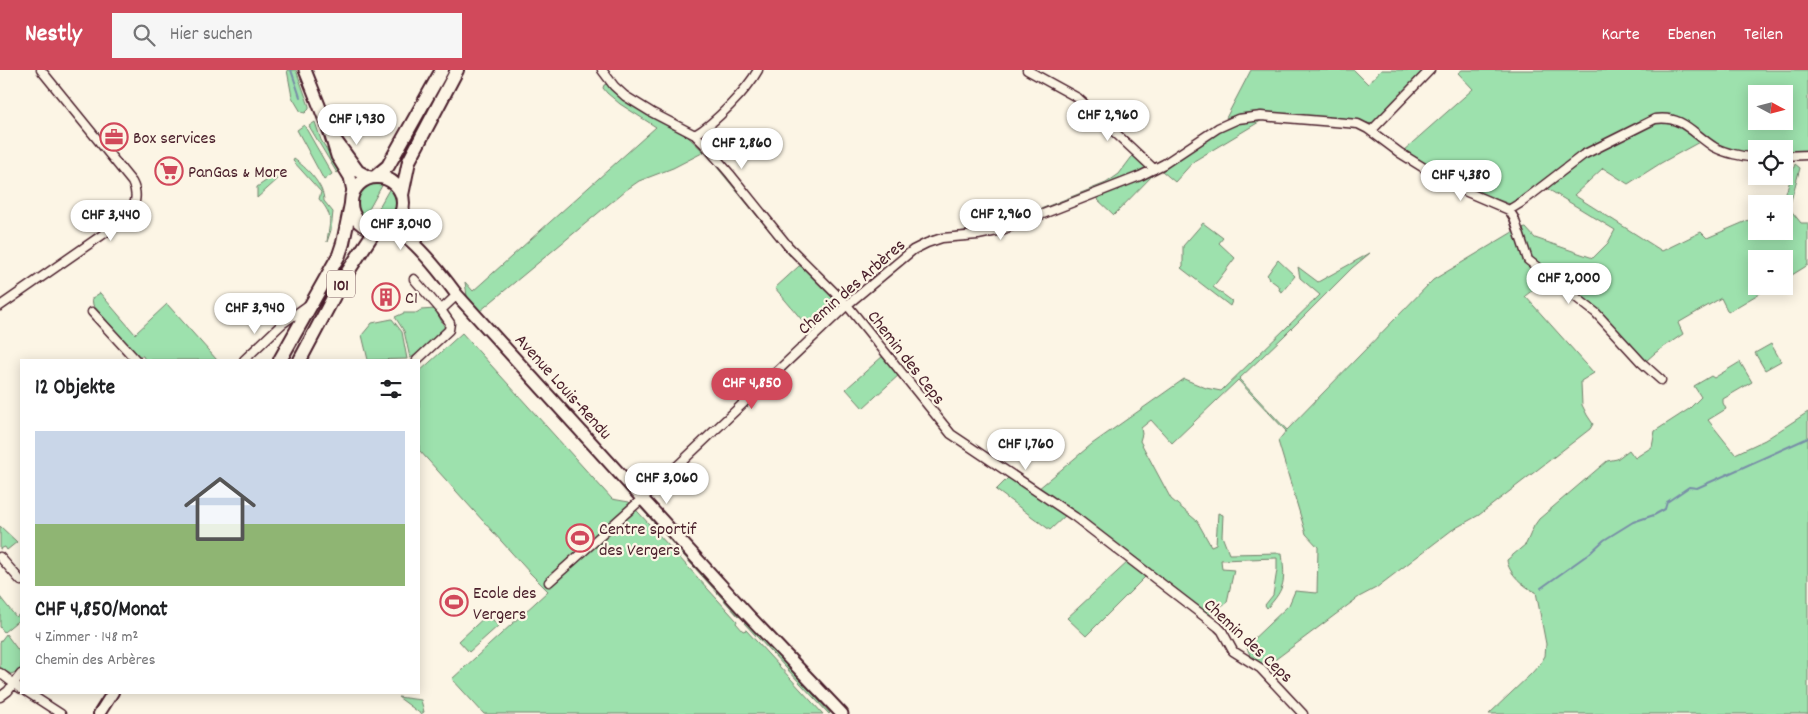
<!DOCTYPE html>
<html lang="de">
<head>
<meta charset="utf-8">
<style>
  body { margin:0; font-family:Dekko,sans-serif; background:#f6f6f6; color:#202124; height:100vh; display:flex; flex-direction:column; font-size:19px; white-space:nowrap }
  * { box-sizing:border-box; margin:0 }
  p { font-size:16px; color:#757577 }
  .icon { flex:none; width:28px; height:28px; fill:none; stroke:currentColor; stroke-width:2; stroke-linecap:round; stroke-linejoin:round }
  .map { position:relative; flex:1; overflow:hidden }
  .sheet { position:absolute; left:20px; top:289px; width:400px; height:335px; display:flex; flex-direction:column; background:#fff; border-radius:0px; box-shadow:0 2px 12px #0003 }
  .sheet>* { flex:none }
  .needle { width:32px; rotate:97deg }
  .fabs { position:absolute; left:1748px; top:15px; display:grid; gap:10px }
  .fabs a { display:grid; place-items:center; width:45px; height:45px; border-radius:0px; background:#fff; box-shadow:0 2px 12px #0003; font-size:25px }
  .price { position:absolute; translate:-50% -42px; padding:0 11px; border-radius:18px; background:#fff; color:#222; font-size:16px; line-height:32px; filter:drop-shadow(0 1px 2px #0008) }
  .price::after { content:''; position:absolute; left:50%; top:30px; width:15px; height:11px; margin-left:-8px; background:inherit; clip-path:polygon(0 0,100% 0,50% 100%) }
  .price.active { background:#d1495b; color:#fff }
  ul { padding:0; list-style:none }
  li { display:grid; align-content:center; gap:10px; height:265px; padding:0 15px }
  li span { display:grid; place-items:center; height:155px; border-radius:0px; color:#555 }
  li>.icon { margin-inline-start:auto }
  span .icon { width:90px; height:90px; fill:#fffc; stroke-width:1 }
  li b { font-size:21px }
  h2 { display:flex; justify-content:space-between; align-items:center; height:60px; padding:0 15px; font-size:21px }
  header { display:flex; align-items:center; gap:30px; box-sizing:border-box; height:70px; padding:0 25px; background:#d1495b; color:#fff }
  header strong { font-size:24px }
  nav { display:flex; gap:28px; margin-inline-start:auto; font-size:18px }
  .search { width:350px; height:45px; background:#f6f6f6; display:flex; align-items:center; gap:12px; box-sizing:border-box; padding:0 18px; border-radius:0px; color:#757577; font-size:19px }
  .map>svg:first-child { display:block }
</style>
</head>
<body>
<header>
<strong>Nestly</strong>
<div class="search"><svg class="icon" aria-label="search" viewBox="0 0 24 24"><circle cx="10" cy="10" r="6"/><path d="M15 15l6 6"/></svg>Hier suchen</div>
<nav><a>Karte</a><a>Ebenen</a><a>Teilen</a></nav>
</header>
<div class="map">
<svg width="1808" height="644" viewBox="0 0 1808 644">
  <rect width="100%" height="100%" fill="#fcf5e5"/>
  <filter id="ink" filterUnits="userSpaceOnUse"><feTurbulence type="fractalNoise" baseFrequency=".02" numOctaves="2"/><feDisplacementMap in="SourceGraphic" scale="10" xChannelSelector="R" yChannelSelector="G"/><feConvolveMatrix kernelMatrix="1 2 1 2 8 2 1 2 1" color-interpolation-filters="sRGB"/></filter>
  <g filter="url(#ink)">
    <!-- green -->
    <path fill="#9de1ad" stroke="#74806c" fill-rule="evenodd" d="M287,0h9l13,36v3l-4,4 -4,-1 -9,-15z
      M1251,0h103l14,14 13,-14h46l-54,54 -37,-6 -78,-6 -18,2 -14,4z
      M1462,0h346v83l-24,1v-5h-28v6h-8l-29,-9 -35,-26 -24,-5 -8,1 -71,37 -61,48 -10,3 -36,-13 -27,-12 -44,-28 70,-62 -15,-16zM1756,24h28v27h-28z
      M607,14l16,14 63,37 18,17 -31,16 -34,13 -13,9 -146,121 -13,-15 -2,-14 8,9 183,-164 -36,-23 -13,-11 -4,-5 1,-3z
      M1264,49l-70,42 -19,21 -13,-11c19,-14 57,-44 79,-49 7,-2 16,-2 23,-3z
      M1658,51l19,2 26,17 -42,23 -33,21 -25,-16 -29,27 88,56 39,-19 6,6 49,-21v14h28v-27h-5l8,-14 8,-26 5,4 -11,40 12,15h7v42l-24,15v-21h-28v27h16l-44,26 -7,-14 -43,25 5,11 -28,19 -9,8 -4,-1 -21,-23 -90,-77 -11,-31 6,-1 9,10 58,20 15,-15 7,-13 -69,-42 38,-31z
      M315,52l6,18 19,31 -3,2 -28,-47z
      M304,55l28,49 -8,6 -27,-50z
      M1134,84l12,12v4l-139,55 -95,21 20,-10 63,-10 13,-4 98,-39 13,-9z
      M294,89c12,8 30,26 30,42l9,11 -2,18 -4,12c2,-20 8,-25 -8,-43l2,-7 -28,-31z
      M719,95l73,89 -2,2 -74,-90z
      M1154,104l-40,41 -18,-17z
      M273,106l5,3 -21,19v-11z
      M379,111l5,1 -21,38c-16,-16 -6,-39 16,-39z
      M391,116c17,16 2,44 -21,37z
      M1203,153l20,15 -4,5 16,15 -22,29 19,14 -2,5 -49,-38 2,-2v-20z
      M1516,160l8,28 23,21 -22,17 69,77 -13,8v2l1,22 5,10 6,9 -3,5 -111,86 -27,15 -76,58 -17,9 -95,71 -14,-13 -4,-9 43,-41 6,-14 22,2 1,-46 -12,-13 -28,-93 8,-10 -48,-51 -66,63 -21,-23 -10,8 1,6 -2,7 31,58 26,22 14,25 5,-2 2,-31 5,2 -1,21 7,18 53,-1c3,27 4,35 -15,55l-2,-3 8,-10 4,-25v-12l-56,2 1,9 12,1 -7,32 -19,14 -170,-127 54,-45 92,-65 22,9 15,3 99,-96 -20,-17 -2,-11 20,15 52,-29 -18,15 -68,68 -45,43 48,51 146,-150z
      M1278,190l17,16 -13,16 -3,-2 1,-3 -12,-9v-2l-1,-1z
      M799,196h2l41,39 -29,28 -38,-45z
      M100,223l35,41 32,-30 50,56h-72l-2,-4h-5l-45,-51 -1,-7z
      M435,239l10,19 -25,27 -2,-1 -8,4 -6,-27 -9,-14 9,-4h12l5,-3z
      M392,249l10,13 5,27 -39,1 -6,-25 10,-12z
      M462,263l150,166 17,3 108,119 -1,2 7,8 3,-1 77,84h-339l-32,-35 96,-88 -18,-18 -111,-123v-78z
      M1771,274l10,17 -16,9 -10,-17z
      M884,285l16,19 -37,34 -17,-19z
      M1740,292l12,20 -29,17v4l3,6 -18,11 27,34 30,-14 43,-28v302h-319l42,-40 9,-10 5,-8 1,-12 -10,-52c-11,-4 -28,-19 -29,-32l19,-16 8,-18 5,-7 68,-58 10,-2 12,-9 6,8 17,-11 3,-16 34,-22 12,-12 -7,-11 17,-10 3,2z
      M1009,407l58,37 -17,16 -54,-40z
      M641,434l101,111 -3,2 -100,-111z
      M0,456l17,16 -10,8 -2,-3 -5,2z
      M1129,491l18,14 -61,61 -19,-18z
      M0,527l16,20 5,-4v5l-17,14 -4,-5z
      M488,544l10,12 -29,26 -10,-11z
      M747,551l83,92 -1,1 -85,-91z
      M6,564l15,20v16l-10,4 -11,-6v-26z
      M398,627l23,3 3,12 -3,2z"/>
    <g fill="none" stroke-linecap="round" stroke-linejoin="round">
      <!-- stream -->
      <path stroke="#788ea7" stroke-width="2" d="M291,0l9,27
        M1541,518l49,-35 14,-13 29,-18 21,-7 11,-6 2,-7 22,-15 8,1 111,-50"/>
      <!-- minor casing -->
      <g stroke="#4a1f2b" stroke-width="11">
        <path id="minor" d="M602,0l12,16 11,10 26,16 44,23 10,10 25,29 58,72 59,59 104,129 124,83 143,110 4,4 11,20 27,17 43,46
          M1027,0l51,28 76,71
          M1371,61l59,-61
          M695,65c20,-12 52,-45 63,-65
          M1784,86l24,-1
          M1509,140l5,8 14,42 68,53 45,49 20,18
          M414,209l27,31
          M0,236l128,-89c7,-12 11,-22 4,-35l-91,-112
          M92,242l44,48
          M244,290l38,-36 25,-18
          M417,290l32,-30 1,-7 -9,-13 16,-15
          M0,487l21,24
          M549,512l104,-93 194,-184 66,-55 14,-7 15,-5 36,-3 24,-5 138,-54 24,-12 54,-36 20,-9 23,-3 97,8 10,5 32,24 53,33 56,24 13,-8 61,-47 72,-36c28,-4 38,15 59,28 13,7 28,9 42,11
          M0,603l21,16
          M27,622l34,22
          M0,627l8,-6 13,-17"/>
      </g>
      <!-- tertiary casing -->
      <g stroke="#4a1f2b" stroke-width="14">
        <path id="tertiary" d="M99,644l14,-22"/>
      </g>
      <!-- secondary casing -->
      <g stroke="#4a1f2b" stroke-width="15">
        <path id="secondary" d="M305,0l25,63 7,23 13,21 3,14
          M334,68l24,33 11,6
          M401,142l3,12 12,15
          M388,157c22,5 55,49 69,68l291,320 94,99"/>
      </g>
      <!-- primary casing -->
      <g stroke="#4a1f2b" stroke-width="16">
        <path id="primary" d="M376,106l12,-10 54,-96
          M351 133a26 26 0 1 1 52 0a26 26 0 1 1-52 0Z
          M402,125l7,-34 48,-91
          M280,290l59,-105 4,-12 8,-39
          M300,290l43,-81 33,-50"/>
      </g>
      <!-- minor -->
      <use href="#minor" stroke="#fcf5e5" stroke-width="8"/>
      <!-- tertiary -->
      <use href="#tertiary" stroke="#fcf5e5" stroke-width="10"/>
      <!-- secondary -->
      <use href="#secondary" stroke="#fcf5e5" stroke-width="11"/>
      <!-- primary -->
      <use href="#primary" stroke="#fcf5e5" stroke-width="12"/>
    </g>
  </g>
  <!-- icons -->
  <defs>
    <g id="office-ring" transform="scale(1.4375)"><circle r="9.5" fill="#fcf5e5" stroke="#d1495b" stroke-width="1.5"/><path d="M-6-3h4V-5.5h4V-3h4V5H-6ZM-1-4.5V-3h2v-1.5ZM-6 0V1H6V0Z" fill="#d1495b"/></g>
    <g id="supermarket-ring" transform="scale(1.4375)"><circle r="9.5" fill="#fcf5e5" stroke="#d1495b" stroke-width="1.5"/><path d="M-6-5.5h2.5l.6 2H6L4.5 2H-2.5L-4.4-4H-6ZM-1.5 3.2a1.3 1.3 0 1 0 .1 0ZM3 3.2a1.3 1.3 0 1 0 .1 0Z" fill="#d1495b"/></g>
    <g id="building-ring" transform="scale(1.4375)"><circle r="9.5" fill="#fcf5e5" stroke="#d1495b" stroke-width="1.5"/><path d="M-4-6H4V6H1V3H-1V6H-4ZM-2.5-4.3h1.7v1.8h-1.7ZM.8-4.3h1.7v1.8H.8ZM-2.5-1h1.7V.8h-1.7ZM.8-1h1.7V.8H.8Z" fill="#d1495b"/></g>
    <g id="stadium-ring" transform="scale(1.4375)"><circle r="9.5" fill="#fcf5e5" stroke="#d1495b" stroke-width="1.5"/><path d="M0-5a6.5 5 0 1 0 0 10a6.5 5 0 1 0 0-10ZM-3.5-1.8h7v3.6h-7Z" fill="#d1495b"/></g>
  </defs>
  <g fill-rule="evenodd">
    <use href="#office-ring" x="114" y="67"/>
    <use href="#supermarket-ring" x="169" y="101"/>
    <use href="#building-ring" x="386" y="227"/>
    <use href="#stadium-ring" x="580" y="468"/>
    <use href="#stadium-ring" x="454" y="532"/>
  </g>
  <g text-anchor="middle" stroke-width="4.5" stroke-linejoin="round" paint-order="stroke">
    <!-- shield labels -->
    <rect fill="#fcf5e5" stroke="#7f5f63" stroke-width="1" x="327" y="200.5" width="28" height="27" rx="4"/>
    <g font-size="16" font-weight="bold" fill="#4a1f2b">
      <text x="341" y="220">101</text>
    </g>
    <!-- poi labels -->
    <g font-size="18" fill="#4a1f2b" stroke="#fcf5e5" text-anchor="start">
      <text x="133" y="73">Box services</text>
      <text x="188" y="107">PanGas &amp; More</text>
      <text x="405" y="233">C1</text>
      <text x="599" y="464">Centre sportif<tspan x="599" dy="21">des Vergers</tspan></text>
      <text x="473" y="528">Ecole des<tspan x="473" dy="21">Vergers</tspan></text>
    </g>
    <!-- street labels -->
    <g font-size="18" fill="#4a1f2b" stroke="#fcf5e5">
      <text transform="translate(851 216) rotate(-41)" y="6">Chemin des Arbères</text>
      <text transform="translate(907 287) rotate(52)" y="6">Chemin des Ceps</text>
      <text transform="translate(564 316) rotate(48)" y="6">Avenue Louis-Rendu</text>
      <text transform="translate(1249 570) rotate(43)" y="6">Chemin des Ceps</text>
    </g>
  </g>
</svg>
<div class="fabs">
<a><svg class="needle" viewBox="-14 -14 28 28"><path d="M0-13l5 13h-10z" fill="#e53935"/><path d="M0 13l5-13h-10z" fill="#757577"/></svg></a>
<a><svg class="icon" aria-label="locate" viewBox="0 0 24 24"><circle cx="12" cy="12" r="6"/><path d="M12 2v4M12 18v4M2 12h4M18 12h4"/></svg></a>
<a>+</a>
<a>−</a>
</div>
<b class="price" style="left:1108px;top:72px">CHF 2,960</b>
<b class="price" style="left:357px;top:76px">CHF 1,930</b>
<b class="price" style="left:742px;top:100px">CHF 2,860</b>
<b class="price" style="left:1461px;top:132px">CHF 4,380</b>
<b class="price" style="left:1001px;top:171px">CHF 2,960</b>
<b class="price" style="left:111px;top:172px">CHF 3,440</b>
<b class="price" style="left:401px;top:181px">CHF 3,040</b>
<b class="price" style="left:1569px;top:235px">CHF 2,000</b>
<b class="price" style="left:255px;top:265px">CHF 3,940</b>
<b class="price active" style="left:752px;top:340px">CHF 4,850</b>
<b class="price" style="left:1026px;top:401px">CHF 1,760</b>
<b class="price" style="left:667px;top:435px">CHF 3,060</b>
<section class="sheet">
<h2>12 Objekte<svg class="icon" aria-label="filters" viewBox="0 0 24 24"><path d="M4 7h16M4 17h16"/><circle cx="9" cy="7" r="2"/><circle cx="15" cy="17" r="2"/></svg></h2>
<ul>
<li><span style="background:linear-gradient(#c9d6e8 60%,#8fb573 0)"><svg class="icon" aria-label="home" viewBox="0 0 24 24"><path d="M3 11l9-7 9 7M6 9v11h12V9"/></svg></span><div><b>CHF 4,850/Monat</b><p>4 Zimmer · 148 m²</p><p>Chemin des Arbères</p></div></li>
</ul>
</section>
</div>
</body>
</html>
